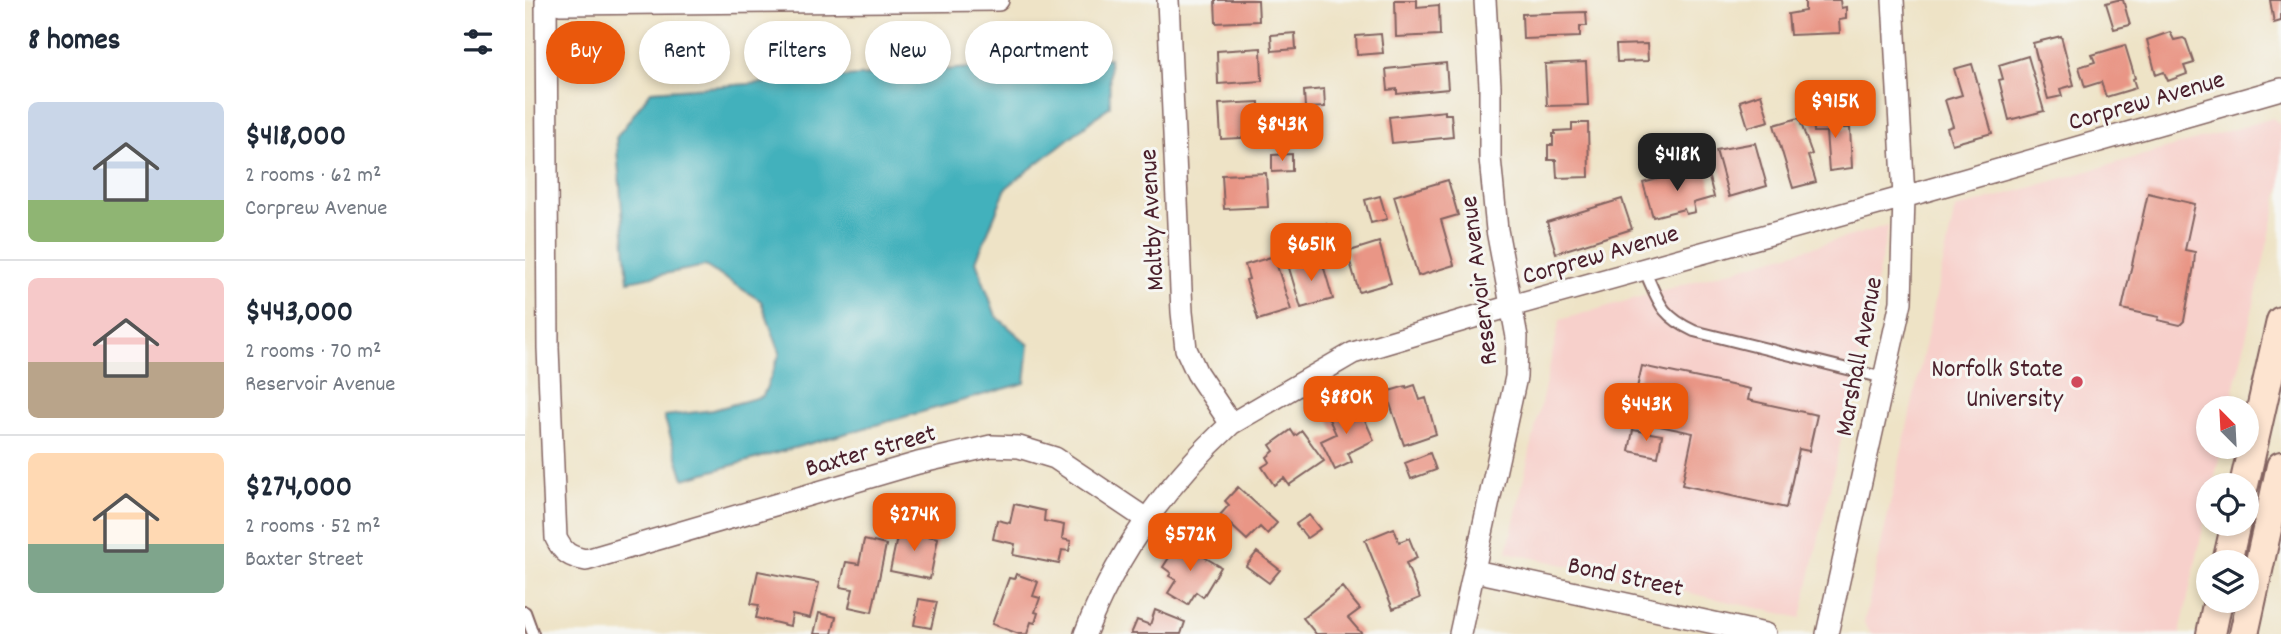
<!DOCTYPE html>
<html lang="en">
<head>
<meta charset="utf-8">
<style>
  body { margin:0; font-family:Dekko,sans-serif; background:#f2f2f3; color:#1f2937; height:100vh; display:flex; flex-direction:column; font-size:26px; white-space:nowrap }
  * { box-sizing:border-box; margin:0 }
  p { font-size:23px; color:#747a83 }
  .icon { flex:none; width:38px; height:38px; fill:none; stroke:currentColor; stroke-width:2; stroke-linecap:round; stroke-linejoin:round }
  .map { position:relative; flex:1; overflow:hidden }
  .details { display:flex; flex-direction:column; background:#fff; width:525px }
  .details>* { flex:none }
  .top-card { position:absolute; left:21px; top:21px; width:665px; height:63px; display:flex; gap:14px }
  .needle { width:46px; rotate:336deg }
  .controls { position:absolute; left:1671px; top:396px; display:grid; gap:14px }
  .controls a { display:grid; place-items:center; width:63px; height:63px; border-radius:50%; background:#fff; box-shadow:0 4px 10px #0003; font-size:35px }
  .price { position:absolute; translate:-50% -60px; padding:0 16px; border-radius:14px; background:#ea580c; color:#fff; font-size:23px; line-height:46px; filter:drop-shadow(0 2px 4px #0008) }
  .price::after { content:''; position:absolute; left:50%; top:42px; width:21px; height:16px; margin-left:-10px; background:inherit; clip-path:polygon(0 0,100% 0,50% 100%) }
  .price.active { background:#222; color:#fff }
  ul { padding:0; list-style:none }
  li { display:flex; align-items:center; gap:21px; height:175px; padding:0 28px }
  li+li { border-top:2px solid #e0e1e3 }
  li span { display:grid; place-items:center; flex:none; width:196px; height:140px; border-radius:10px; color:#555 }
  li>.icon { margin-inline-start:auto }
  span .icon { width:84px; height:84px; fill:#fffc; stroke-width:1 }
  li b { font-size:30px }
  h2 { display:flex; justify-content:space-between; align-items:center; height:84px; padding:0 28px; font-size:30px }
  .pill { padding:0 24px; border-radius:32px; background:#fff; box-shadow:0 4px 10px #0003; font-size:24px; line-height:63px }
  .pill.active { background:#ea580c; color:#fff }
  main { display:flex; flex:1; min-height:0 }
  .map>svg:first-child { display:block }
</style>
</head>
<body>
<main>
<section class="details">
<h2>8 homes<svg class="icon" aria-label="filters" viewBox="0 0 24 24"><path d="M4 7h16M4 17h16"/><circle cx="9" cy="7" r="2"/><circle cx="15" cy="17" r="2"/></svg></h2>
<ul>
<li><span style="background:linear-gradient(#c9d6e8 70%,#8fb573 0)"><svg class="icon" aria-label="home" viewBox="0 0 24 24"><path d="M3 11l9-7 9 7M6 9v11h12V9"/></svg></span><div><b>$418,000</b><p>2 rooms · 62 m²</p><p>Corprew Avenue</p></div></li>
<li><span style="background:linear-gradient(#f6c9c9 60%,#b9a48a 0)"><svg class="icon" aria-label="home" viewBox="0 0 24 24"><path d="M3 11l9-7 9 7M6 9v11h12V9"/></svg></span><div><b>$443,000</b><p>2 rooms · 70 m²</p><p>Reservoir Avenue</p></div></li>
<li><span style="background:linear-gradient(#ffd9b3 65%,#7fa58c 0)"><svg class="icon" aria-label="home" viewBox="0 0 24 24"><path d="M3 11l9-7 9 7M6 9v11h12V9"/></svg></span><div><b>$274,000</b><p>2 rooms · 52 m²</p><p>Baxter Street</p></div></li>
</ul>
</section>
<div class="map">
<svg width="1756" height="634" viewBox="0 0 1756 634">
  <rect width="100%" height="100%" fill="#f6f6f2"/>
  <filter id="ink" filterUnits="userSpaceOnUse"><feTurbulence type="fractalNoise" baseFrequency=".0143" numOctaves="2"/><feDisplacementMap in="SourceGraphic" scale="14" xChannelSelector="R" yChannelSelector="G"/><feConvolveMatrix kernelMatrix="1 2 1 2 8 2 1 2 1" color-interpolation-filters="sRGB"/></filter>
  <filter id="wash" filterUnits="userSpaceOnUse"><feTurbulence type="fractalNoise" baseFrequency=".00686" numOctaves="4" result="noise"/><feDisplacementMap in="SourceGraphic" scale="28" xChannelSelector="R" yChannelSelector="G"/><feGaussianBlur stdDeviation="1.57" result="paint"/><feColorMatrix in="noise" values="0 0 0 0 0 0 0 0 0 0 0 0 0 0 0 0 0 1.4 0 .05"/><feComposite in="paint" operator="in"/></filter>
  <g filter="url(#wash)">
    <rect width="100%" height="100%" fill="#eee3c6"/>
    <!-- built -->
    <path fill="#f7d0cb" d="M1748,118l8,8v59l-51,223h-21v38h13l-9,39h-4l-1,20 -28,129h-309l-7,-11 91,-414z
      M1364,225l-88,393 -294,-66 53,-232z"/>
    <!-- water -->
    <path fill="#42b1bc" stroke="#466874" stroke-width="2" d="M584,58l1,48 -104,82 -30,73 20,55 33,29 -4,38 -341,96 -20,-63 49,-6 50,-14 17,-43 -19,-52 -56,-35 -77,15 -12,-143 35,-47z"/>
    <g id="blocks">
      <!-- building -->
      <path fill="#e99686" d="M690,0h43l1,21 -43,2z
        M870,0h22v7l22,-2 1,30 -44,2z
        M1280,0h35l1,8 5,-1v12l-7,1 1,13 -50,2 -2,-21 17,-3z
        M1592,0h6l7,25 -16,4 -8,-26z
        M1745,0h11v21l-7,2z
        M1061,12l1,14h-7v11l-57,2 -1,-25z
        M1645,32l4,8 9,-2 3,2 8,23 -10,3 3,8 -19,7 -4,-9 -8,3 -9,-35z
        M770,33l1,16 -24,2 -1,-16z
        M856,34l2,19 -26,2 -1,-19z
        M1536,36l13,49 -14,4 2,7 -14,3 -15,-56z
        M1122,44l1,17 -31,1 -1,-17z
        M1600,45l10,33 -2,1 3,9 -30,9 -5,-15 -16,5 -6,-20 16,-5 -3,-7z
        M736,48l1,33 -44,3 -1,-33z
        M1503,56l16,55 -35,9 -10,-40 4,-1 -4,-14z
        M1061,62l2,43 -41,1 -2,-42z
        M921,63l2,26 -51,5v-5l-9,1 -2,-21z
        M1447,64l20,69 -40,11 -5,-16 6,-2 -8,-26 17,-5 -8,-26z
        M799,89l1,18 -20,1 -1,-17z
        M1236,94l8,27 -21,6 -8,-26z
        M734,102v15l19,-1 1,20 -58,3 -2,-35z
        M1295,109l1,6 20,-1 1,14h8l2,40 -23,3 -3,-39h-12l-1,-22z
        M920,111v3h6l2,23 -61,6 -3,-26z
        M1274,118l13,36 -4,2 8,26 -23,6 -19,-63z
        M1047,123h16l1,54 -32,1 -1,-18h-8v-15h5v-11h2v-3l17,-1z
        M1230,143l12,43 -38,11 -13,-47z
        M767,154v17l-20,1v-17z
        M1165,170l2,8 16,-4 6,23 -21,6 2,9 -9,2 -2,-5 -31,8 -10,-34z
        M741,173l2,34 -44,2 -2,-34z
        M923,180l10,35 -17,5 13,45 -36,11 -24,-80z
        M1623,193l47,11 -10,46 10,2 -1,14 -10,55 -4,4 -22,-5 1,-3 -37,-8z
        M855,196l7,23 -16,4 -6,-23z
        M1097,199l10,30 -76,24 -9,-31z
        M801,224l7,23 -15,5 -8,-23z
        M854,242l12,41 -32,9 -12,-40z
        M749,256l17,54 -33,10 -12,-40 3,-1 -4,-14z
        M796,258l12,41 -32,9 -12,-40z
        M1117,366l108,23 -2,11 69,15 -8,36 -10,-2 -13,59 -104,-23 11,-52 -48,-10 7,-31 -15,-4z
        M890,385l5,15 6,-2 10,36 -32,11 -18,-53 20,-6v2z
        M834,407l15,33 -26,13 4,9 -17,8 -14,-29 15,-7 -9,-19 16,-7 2,5z
        M766,430l4,6 7,-5 22,30 -35,24 -5,-7 -10,7 -12,-18 8,-5 -3,-5 7,-6 -4,-6z
        M1108,430l29,5 -4,22 -29,-6z
        M905,453l6,17 -25,9 -6,-16z
        M713,487l39,36 -10,11 -7,-7 -13,13 -27,-25 9,-10 -4,-4z
        M489,504l31,7 -1,10 20,4 -2,14 9,2 -2,10 -7,-1 -3,14 -46,-9 2,-11 -22,-5 4,-19 13,3z
        M784,515l11,14 -13,9 -11,-14z
        M390,525l13,3 -1,8 11,2 -8,41 -40,-8 9,-43 14,3z
        M869,528l5,14 10,-4 8,20 -11,5 14,35 -27,11 -28,-69z
        M339,540l22,5 -14,67 -23,-5 4,-18 -13,-2 6,-25 13,2z
        M654,542l42,25 -18,30 -7,-5 -8,13 -20,-12 8,-13 -7,-4 2,-3 -8,-6z
        M732,552l23,18 -11,13 -23,-17z
        M233,571l61,12 -9,35 -18,-4 -2,12 -34,-8 3,-13 -8,-1z
        M491,574l22,8 -5,14 7,2 -5,14 3,1 -3,10 -4,-1 -4,12h-8l-27,-10 17,-46 5,1z
        M817,587l18,22 -12,9 14,16h-46l-13,-16z
        M394,599l18,3 -6,26 -17,-3z
        M630,610l30,12 -4,12h-50l6,-14 13,5z
        M294,613l17,4 -4,17h-18z"/>
    </g>
  </g>
  <g filter="url(#ink)">
    <use href="#blocks" fill-opacity="0" stroke="#836461" stroke-width="2"/>
    <g fill="none" stroke-linecap="round" stroke-linejoin="round">
      <!-- lane casing -->
      <g stroke="#836461" stroke-width="14">
        <path id="lane" d="M1119,269c15,33 16,46 50,62l190,47
          M0,612l8,22"/>
      </g>
      <!-- street casing -->
      <g stroke="#836461" stroke-width="24">
        <path id="street" d="M21,0l2,348 8,190c7,15 14,19 30,22l332,-97 73,-17 28,1 36,11 91,61
          M24,0l12,4 437,-4
          M643,0l14,312 4,37 11,24 34,51
          M950,571l290,63
          M560,634c32,-81 82,-151 146,-210l122,-71 158,-47 393,-109 377,-108
          M935,634l56,-257 1,-40 -20,-107 -7,-72v-72l-5,-86
          M1302,634l74,-332 3,-105 -11,-197"/>
      </g>
      <!-- secondary casing -->
      <g stroke="#836461" stroke-width="32">
        <path id="secondary" d="M1719,485l37,-164
          M1702,562l9,-39
          M1686,634l7,-34
          M1719,634l37,-168"/>
      </g>
      <!-- lane -->
      <use href="#lane" stroke="#fff" stroke-width="10"/>
      <!-- street -->
      <use href="#street" stroke="#fff" stroke-width="21"/>
      <!-- secondary -->
      <use href="#secondary" stroke="#fde4d0" stroke-width="28"/>
    </g>
  </g>
  <!-- markers -->
  <circle fill="#d1495b" stroke="#f6f6f2" stroke-width="2.5" cx="1552" cy="382" r="7"/>
  <g text-anchor="middle" stroke-width="6" stroke-linejoin="round" paint-order="stroke">
    <!-- street labels -->
    <g font-size="26" fill="#4a1f2b" stroke="#f6f6f2">
      <text transform="translate(1621 99) rotate(-16)" y="9">Corprew Avenue</text>
      <text transform="translate(625 220) rotate(-93)" y="9">Maltby Avenue</text>
      <text transform="translate(1075 253) rotate(-16)" y="9">Corprew Avenue</text>
      <text transform="translate(952 281) rotate(-97)" y="9">Reservoir Avenue</text>
      <text transform="translate(1332 356) rotate(-79)" y="9">Marshall Avenue</text>
      <text transform="translate(345 449) rotate(-16)" y="9">Baxter Street</text>
      <text transform="translate(1101 575) rotate(12)" y="9">Bond Street</text>
    </g>
    <!-- poi labels -->
    <g font-size="26" fill="#4a1f2b" stroke="#f6f6f2" text-anchor="end">
      <text x="1538" y="376">Norfolk State<tspan x="1538" dy="30">University</tspan></text>
    </g>
  </g>
</svg>
<div class="controls">
<a><svg class="needle" viewBox="-14 -14 28 28"><path d="M0-13l5 13h-10z" fill="#e53935"/><path d="M0 13l5-13h-10z" fill="#747a83"/></svg></a>
<a><svg class="icon" aria-label="locate" viewBox="0 0 24 24"><circle cx="12" cy="12" r="6"/><path d="M12 2v4M12 18v4M2 12h4M18 12h4"/></svg></a>
<a><svg class="icon" aria-label="layers" viewBox="0 0 24 24"><path d="M12 4l9 5-9 5-9-5zM3 14l9 5 9-5"/></svg></a>
</div>
<b class="price" style="left:1310px;top:140px">$915K</b>
<b class="price" style="left:757px;top:163px">$843K</b>
<b class="price active" style="left:1152px;top:193px">$418K</b>
<b class="price" style="left:786px;top:283px">$651K</b>
<b class="price" style="left:821px;top:436px">$880K</b>
<b class="price" style="left:1121px;top:443px">$443K</b>
<b class="price" style="left:389px;top:553px">$274K</b>
<b class="price" style="left:665px;top:573px">$572K</b>
<div class="top-card">
<a class="pill active">Buy</a>
<a class="pill">Rent</a>
<a class="pill">Filters</a>
<a class="pill">New</a>
<a class="pill">Apartment</a>
</div>
</div>
</main>
</body>
</html>
